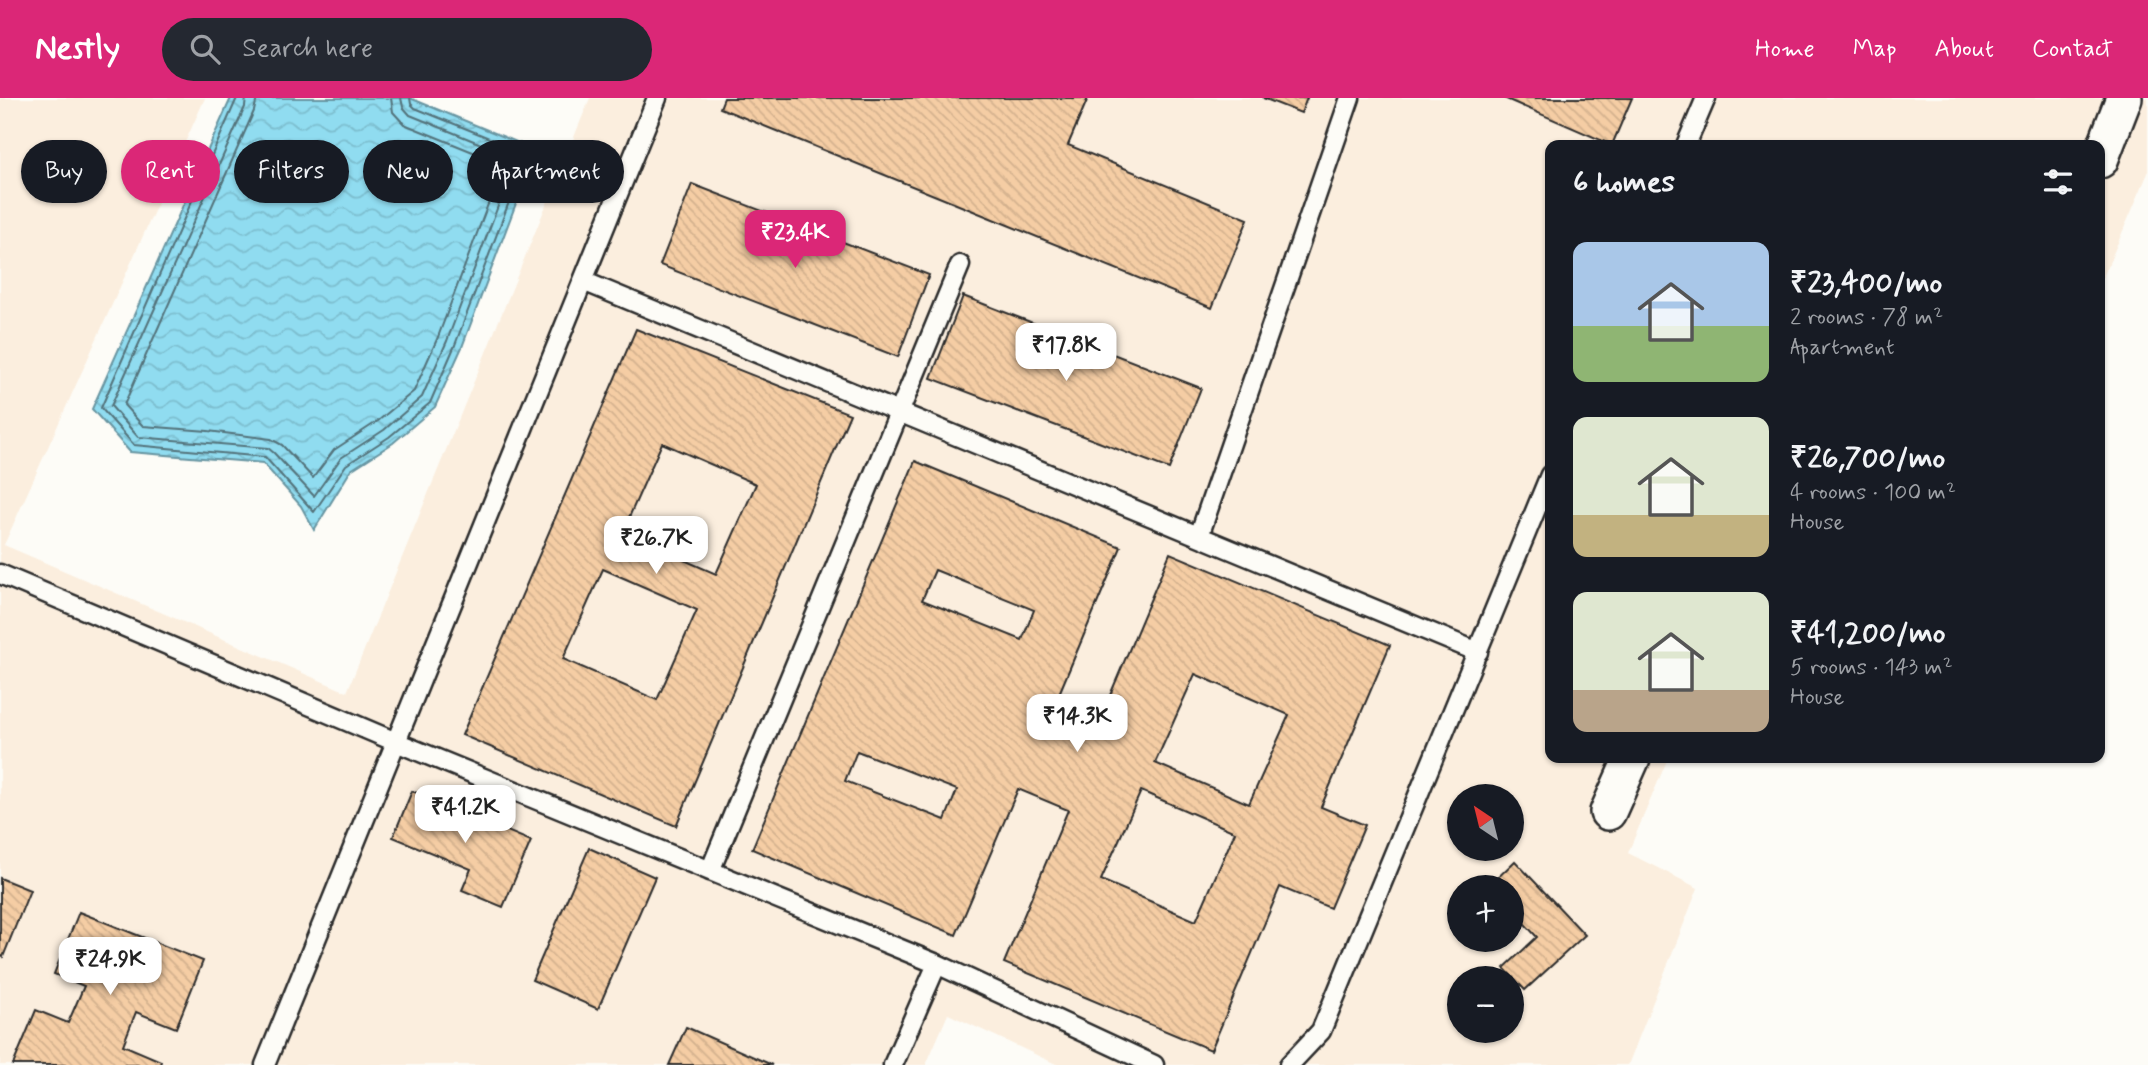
<!DOCTYPE html>
<html lang="en">
<head>
<meta charset="utf-8">
<style>
  body { margin:0; font-family:Mynerve,sans-serif; background:#242831; color:#f1f3f6; height:100vh; display:flex; flex-direction:column; font-size:26px; white-space:nowrap }
  * { box-sizing:border-box; margin:0 }
  p { font-size:23px; color:#9ea1a6 }
  .icon { flex:none; width:38px; height:38px; fill:none; stroke:currentColor; stroke-width:2; stroke-linecap:round; stroke-linejoin:round }
  .map { position:relative; flex:1; overflow:hidden }
  .panel { position:absolute; left:1545px; top:42px; width:560px; height:623px; display:flex; flex-direction:column; background:#171b24; border-radius:14px; box-shadow:0 2px 5px #0004 }
  .panel>* { flex:none }
  .guide { position:absolute; left:21px; top:42px; width:665px; height:63px; display:flex; gap:14px }
  .needle { width:46px; rotate:325deg }
  .controls { position:absolute; left:1447px; top:686px; display:grid; gap:14px }
  .controls a { display:grid; place-items:center; width:77px; height:77px; border-radius:50%; background:#171b24; box-shadow:0 2px 5px #0004; font-size:35px }
  .price { position:absolute; translate:-50% -60px; padding:0 16px; border-radius:14px; background:#fff; color:#222; font-size:23px; line-height:46px; filter:drop-shadow(0 2px 4px #0008) }
  .price::after { content:''; position:absolute; left:50%; top:42px; width:21px; height:16px; margin-left:-10px; background:inherit; clip-path:polygon(0 0,100% 0,50% 100%) }
  .price.current { background:#db2777; color:#fff }
  ul { padding:0; list-style:none }
  li { display:flex; align-items:center; gap:21px; height:175px; padding:0 28px }
  li span { display:grid; place-items:center; flex:none; width:196px; height:140px; border-radius:14px; color:#555 }
  li>.icon { margin-inline-start:auto }
  span .icon { width:84px; height:84px; fill:#fffc; stroke-width:1 }
  li b { font-size:30px }
  h2 { display:flex; justify-content:space-between; align-items:center; height:84px; padding:0 28px; font-size:30px }
  .tag { padding:0 24px; border-radius:32px; background:#171b24; box-shadow:0 2px 5px #0004; font-size:24px; line-height:63px }
  .tag.current { background:#db2777; color:#fff }
  header { display:flex; align-items:center; gap:42px; box-sizing:border-box; height:98px; padding:0 35px; background:#db2777; color:#fff }
  header strong { font-size:33px }
  nav { display:flex; gap:38px; margin-inline-start:auto; font-size:24px }
  .search { width:490px; height:63px; background:#242831; display:flex; align-items:center; gap:18px; box-sizing:border-box; padding:0 24px; border-radius:38px; color:#9ea1a6; font-size:26px }
  .map>svg:first-child { display:block }
</style>
</head>
<body>
<header>
<strong>Nestly</strong>
<div class="search"><svg class="icon" aria-label="search" viewBox="0 0 24 24"><circle cx="10" cy="10" r="6"/><path d="M15 15l6 6"/></svg>Search here</div>
<nav><a>Home</a><a>Map</a><a>About</a><a>Contact</a></nav>
</header>
<div class="map">
<svg width="2148" height="967" viewBox="0 0 2148 967">
  <defs>
    <pattern id="water-waves" width="16" height="10" patternUnits="userSpaceOnUse" patternTransform="scale(1.75)"><rect width="16" height="10" fill="#90dcf0"/><path d="M0 5q4-4 8 0t8 0" fill="none" stroke="#7cbdce"/></pattern>
    <pattern id="building-back-hatch" width="6" height="6" patternUnits="userSpaceOnUse" patternTransform="scale(1.75)"><rect width="6" height="6" fill="#f5cda4"/><path d="M-1 5l2 2M0 0l6 6M5-1l2 2" fill="none" stroke="#d2b08d"/></pattern>
  </defs>
  <rect width="100%" height="100%" fill="#fdfcf7"/>
  <filter id="ink" filterUnits="userSpaceOnUse"><feTurbulence type="fractalNoise" baseFrequency=".0143" numOctaves="2"/><feDisplacementMap in="SourceGraphic" scale="14" xChannelSelector="R" yChannelSelector="G"/><feConvolveMatrix kernelMatrix="1 2 1 2 8 2 1 2 1" color-interpolation-filters="sRGB"/></filter>
  <g filter="url(#ink)">
    <!-- built -->
    <path fill="#fbeede" fill-rule="evenodd" d="M0,0h205l-201,447 343,147 243,-594h1558v75l-48,111v-139h-550v613h118l-40,95 70,35 -70,177h-570l-110,-51 -22,51h-926zM1460,698h52v53h-52zM1460,789h52v53h-52zM1460,880h52v53h-52z"/>
    <!-- water -->
    <path fill="url(#water-waves)" stroke="#6895a1" stroke-width="2" d="M231,0h179l126,52 -74,197 -27,60 -42,36 -42,27 -37,60 -13,-24 -38,-43 -133,-11 -38,-43z"/>
    <g fill="none" stroke-linecap="round" stroke-linejoin="round">
      <!-- shore -->
      <path stroke="#53727a" stroke-width="2" d="M237,0l-136,310 33,37 131,12 49,55 32,-47 43,-28 41,-34 25,-58 71,-188 -2,-5 -109,-44 -4,-4 -1,-6
        M246,0l-1,9 -134,299 27,31 130,11 6,5 40,43 27,-38 43,-28 38,-33 25,-56 68,-180 -2,-4 -103,-42 -7,-8 -2,-9
        M257,0l-3,13 -130,294 19,21 65,5 63,8 11,6 31,33 21,-28 44,-29 36,-30 24,-54 64,-170 -2,-4 -96,-39 -11,-12 -2,-14"/>
    </g>
    <!-- building -->
    <path fill="url(#building-back-hatch)" stroke="#2b2b2b" stroke-width="2" fill-rule="evenodd" d="M724,0h364l-20,47 180,74 -36,89 -492,-200z
      M1263,0h44l-6,15z
      M1504,0h128l-20,47z
      M692,86l237,91 -31,82 -238,-92z
      M963,198l238,92 -32,81 -238,-91z
      M636,231l214,85 -174,412 -214,-91zM662,345l94,41 -40,90 -94,-41zM603,471l94,41 -40,90 -94,-41z
      M915,363l206,86 -65,154 44,18 70,-166 220,92 -69,162 44,18 -35,83 -50,-21 -69,163 -207,-87 64,-153 -50,-21 -62,146 -204,-86zM935,472l99,40 -12,30 -100,-40zM1195,576l94,41 -40,89 -94,-41zM857,653l100,39 -12,30 -100,-39zM1141,693l94,41 -39,89 -95,-41z
      M412,693l119,50 -28,66 -41,-17 9,-21 -78,-32z
      M589,750l66,29 -57,132 -66,-29z
      M1515,763l70,74 -60,55 -21,-22 33,-31 -25,-27v-23l-23,-1z
      M0,780l30,12 -27,67 -3,-2z
      M79,814l124,49 -27,67 -40,-16 -13,33 38,16 -1,4h-147l23,-55 32,13 16,-37 -30,-12z
      M686,929l86,38h-103z"/>
    <g fill="none" stroke-linecap="round" stroke-linejoin="round">
      <!-- service casing -->
      <g stroke="#2b2b2b" stroke-width="23">
        <path id="service" d="M1686,47l20,-47
          M583,183l895,371
          M1199,438l151,-438
          M0,476l396,168 541,222 -44,101
          M710,773l250,-606
          M937,866l217,101
          M265,967l392,-967
          M1289,967l32,-34 229,-556"/>
      </g>
      <!-- minor casing -->
      <g stroke="#2b2b2b" stroke-width="40">
        <path id="minor" d="M2100,62l24,-62
          M1608,714l24,-54"/>
      </g>
      <!-- service -->
      <use href="#service" stroke="#fdfcf7" stroke-width="18"/>
      <!-- minor -->
      <use href="#minor" stroke="#fdfcf7" stroke-width="35"/>
    </g>
  </g>
</svg>
<div class="controls">
<a><svg class="needle" viewBox="-14 -14 28 28"><path d="M0-13l5 13h-10z" fill="#e53935"/><path d="M0 13l5-13h-10z" fill="#9ea1a6"/></svg></a>
<a>+</a>
<a>−</a>
</div>
<b class="price current" style="left:795px;top:172px">₹23.4K</b>
<b class="price" style="left:1066px;top:285px">₹17.8K</b>
<b class="price" style="left:656px;top:478px">₹26.7K</b>
<b class="price" style="left:1077px;top:656px">₹14.3K</b>
<b class="price" style="left:465px;top:747px">₹41.2K</b>
<b class="price" style="left:110px;top:899px">₹24.9K</b>
<div class="guide">
<a class="tag">Buy</a>
<a class="tag current">Rent</a>
<a class="tag">Filters</a>
<a class="tag">New</a>
<a class="tag">Apartment</a>
</div>
<section class="panel">
<h2>6 homes<svg class="icon" aria-label="filters" viewBox="0 0 24 24"><path d="M4 7h16M4 17h16"/><circle cx="9" cy="7" r="2"/><circle cx="15" cy="17" r="2"/></svg></h2>
<ul>
<li><span style="background:linear-gradient(#a9c7e8 60%,#8fb573 0)"><svg class="icon" aria-label="home" viewBox="0 0 24 24"><path d="M3 11l9-7 9 7M6 9v11h12V9"/></svg></span><div><b>₹23,400/mo</b><p>2 rooms · 78 m²</p><p>Apartment</p></div></li>
<li><span style="background:linear-gradient(#dfe7d0 70%,#c2b280 0)"><svg class="icon" aria-label="home" viewBox="0 0 24 24"><path d="M3 11l9-7 9 7M6 9v11h12V9"/></svg></span><div><b>₹26,700/mo</b><p>4 rooms · 100 m²</p><p>House</p></div></li>
<li><span style="background:linear-gradient(#dfe7d0 70%,#b9a48a 0)"><svg class="icon" aria-label="home" viewBox="0 0 24 24"><path d="M3 11l9-7 9 7M6 9v11h12V9"/></svg></span><div><b>₹41,200/mo</b><p>5 rooms · 143 m²</p><p>House</p></div></li>
</ul>
</section>
</div>
</body>
</html>
